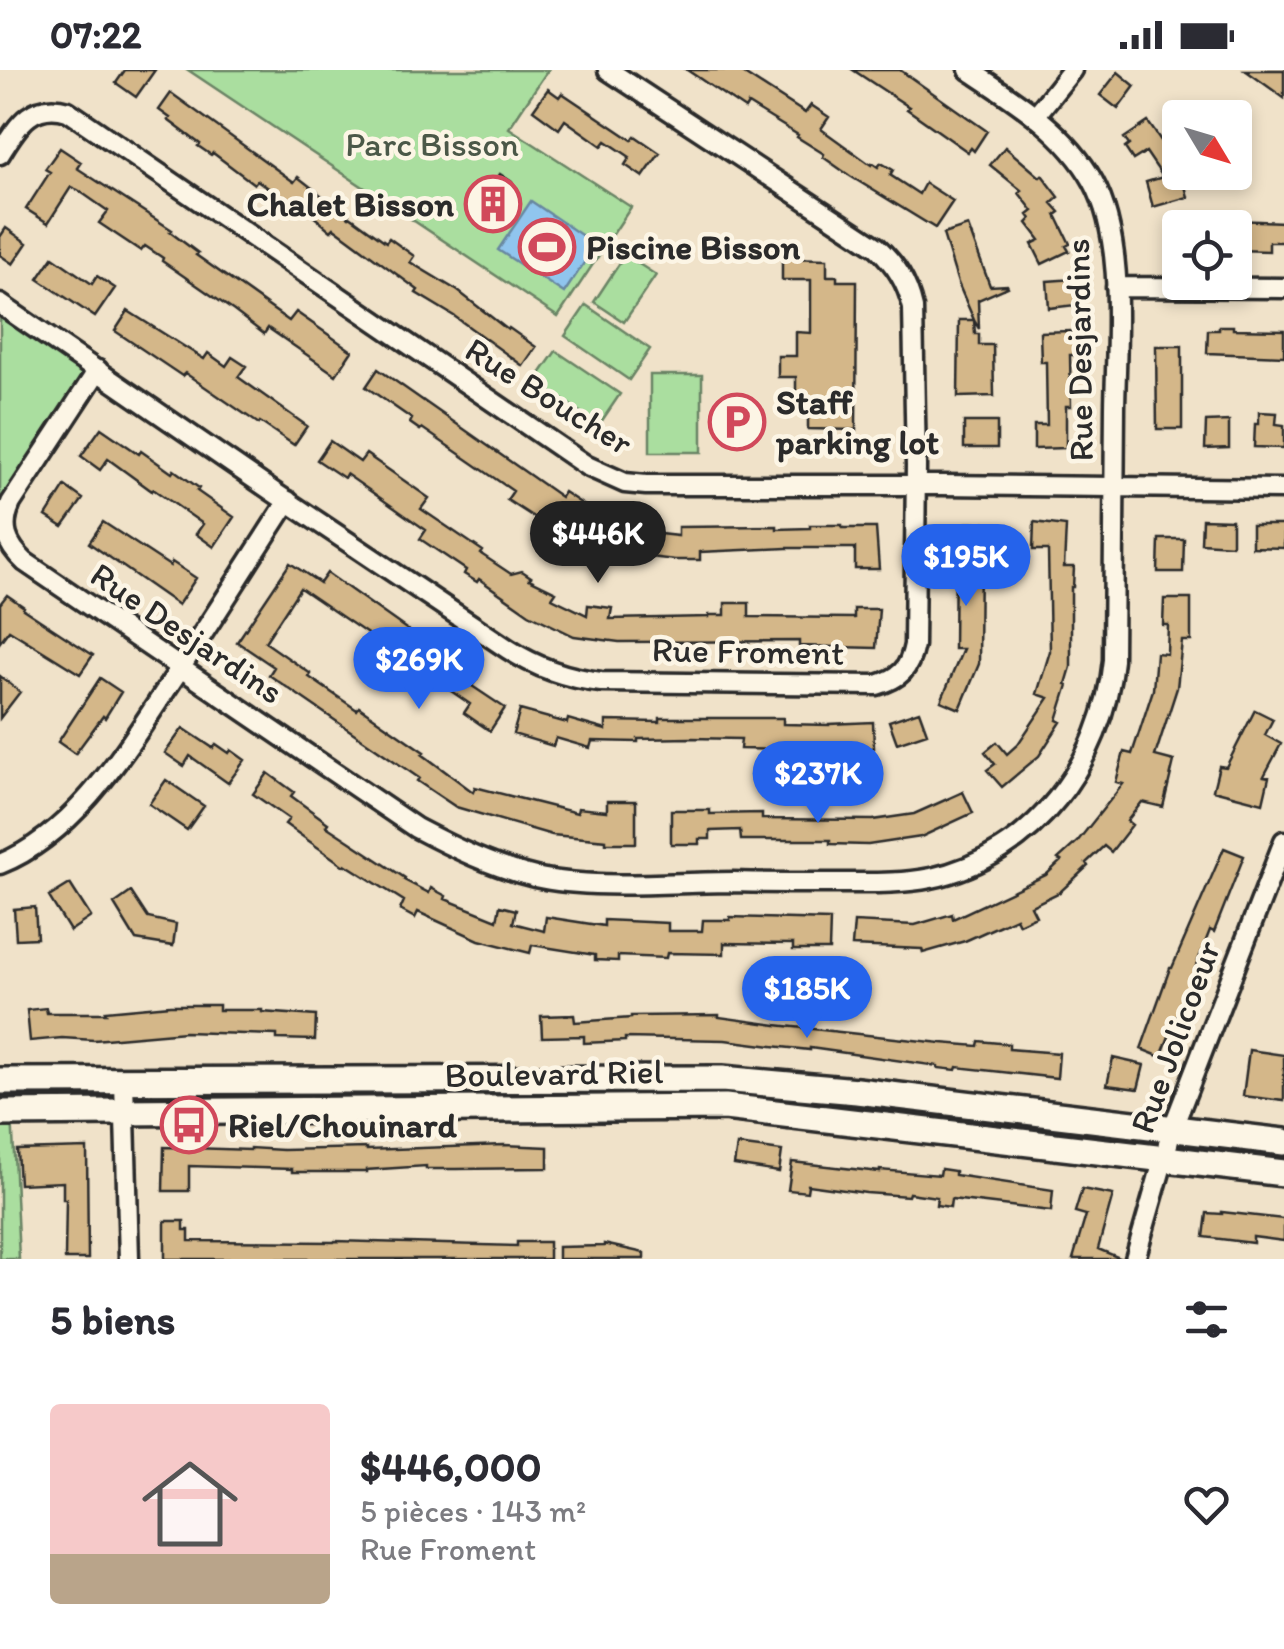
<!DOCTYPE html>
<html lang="fr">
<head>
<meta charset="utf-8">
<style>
  body { margin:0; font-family:Itim,sans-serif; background:#f2f2f3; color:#2b2b33; height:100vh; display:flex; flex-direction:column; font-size:38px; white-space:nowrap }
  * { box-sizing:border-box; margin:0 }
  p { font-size:32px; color:#7c7c81 }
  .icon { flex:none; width:55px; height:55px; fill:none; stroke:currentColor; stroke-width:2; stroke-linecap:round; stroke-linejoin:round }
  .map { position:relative; height:1189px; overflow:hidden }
  .panel { display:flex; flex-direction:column; background:#fff; flex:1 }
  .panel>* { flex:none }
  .needle { width:65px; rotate:128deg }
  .buttons { position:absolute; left:1162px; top:30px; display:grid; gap:20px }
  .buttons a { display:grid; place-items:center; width:90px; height:90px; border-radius:10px; background:#fff; box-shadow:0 5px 15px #0003; font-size:50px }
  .price { position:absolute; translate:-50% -85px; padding:0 22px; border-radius:35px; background:#2563eb; color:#fff; font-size:32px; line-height:65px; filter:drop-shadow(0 2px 5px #0008) }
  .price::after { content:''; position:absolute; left:50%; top:60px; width:30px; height:22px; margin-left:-15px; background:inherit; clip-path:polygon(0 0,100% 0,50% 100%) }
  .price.current { background:#222; color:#fff }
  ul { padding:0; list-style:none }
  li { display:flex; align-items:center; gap:30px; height:250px; padding:0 50px }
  li span { display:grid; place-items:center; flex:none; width:280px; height:200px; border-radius:10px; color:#555 }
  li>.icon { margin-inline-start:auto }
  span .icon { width:120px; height:120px; fill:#fffc; stroke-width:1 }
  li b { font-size:42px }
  h2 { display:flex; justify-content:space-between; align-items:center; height:120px; padding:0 50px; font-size:42px }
  .status { display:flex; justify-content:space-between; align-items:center; height:70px; padding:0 50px; background:#fff; direction:ltr }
  .status svg { height:28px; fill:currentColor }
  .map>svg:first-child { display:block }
</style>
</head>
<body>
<div class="status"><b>07:22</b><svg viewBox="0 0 49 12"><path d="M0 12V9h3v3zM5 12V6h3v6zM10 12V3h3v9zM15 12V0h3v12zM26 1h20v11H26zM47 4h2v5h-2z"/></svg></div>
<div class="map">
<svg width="1284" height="1189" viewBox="0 0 1284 1189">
  <rect width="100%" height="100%" fill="#f0e2c9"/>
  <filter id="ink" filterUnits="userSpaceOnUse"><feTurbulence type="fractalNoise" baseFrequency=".01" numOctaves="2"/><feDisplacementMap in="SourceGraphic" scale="20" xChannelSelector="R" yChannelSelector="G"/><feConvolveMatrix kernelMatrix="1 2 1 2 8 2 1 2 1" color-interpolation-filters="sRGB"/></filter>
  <g filter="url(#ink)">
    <!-- green -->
    <path fill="#aade9f" stroke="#6a8465" stroke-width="2.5" d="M188,0h360l-39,58 122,79 -73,110z
      M625,185l31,20 -32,47 -30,-20z
      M0,234l98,66 -98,161z
      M586,235l64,44 -21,31 -64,-44z
      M556,281l64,43 -21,31 -64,-44z
      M650,305h52v77h-52z
      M12,1043l7,146h-19v-145z"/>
    <!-- water -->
    <path fill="#90c5ee" stroke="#6887a0" stroke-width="2.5" d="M531,131l65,44 -32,48 -66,-43z"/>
    <!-- building -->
    <path fill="#d4b789" stroke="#2b2b2b" stroke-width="2.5" d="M125,0h30l-19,27 -20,-14z
      M687,0h51l67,43 6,-8 18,12 -8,12 50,36 1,-2 6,4 3,-4 12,7 -3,5 29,19 6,-11 28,18 -18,27 -85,-52 -27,-19 1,-3 -27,-17 1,-2 -50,-31 -3,5z
      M853,0h47l87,61 -13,20 -3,-3 -3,4 -61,-43 2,-2z
      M1245,0h39v28z
      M1118,2l17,14 -17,23 -18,-14z
      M548,19l11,8 3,-4 70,47 3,-4 25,17 -17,24 -18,-12 5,-8 -24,-16 -4,5 -37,-26 -6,9 -26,-19z
      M171,23l123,89 4,-5 51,40 1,-1 36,26 3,-4 25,18 -4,6 48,29 50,39 1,-2 27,19 -13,19 -69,-50 -38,-23 2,-3 -84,-62 -3,3 -33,-28 -3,4 -38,-27 -3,4 -41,-31 -2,2 -13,-9 2,-2 -32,-24 2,-2 -11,-8z
      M1148,52l32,46 8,29 -35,10 -7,-25 17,-5 -17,-25 -13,8 -8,-12 4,-3 -5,-7z
      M1005,77l35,30 2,-2 17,22 -7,6 8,9 -4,3 14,29 -4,2 3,5 -27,13 -10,-20 8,-4 -13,-17 4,-4 -3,-4 5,-4 -14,-18 3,-2 -32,-26z
      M60,78l21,14 -4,6 95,62 -2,2 28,21 -2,2 93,66 7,-9 56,39 -16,24 -68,-47 -4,6 -30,-23 -72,-50 1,-3 -18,-12 -4,5 -42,-28 9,-12 -30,-21 -7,-3 -23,36 -22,-14 24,-37 -5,-3z
      M500,104l12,8 -12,18 10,8 -15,22 -22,-15z
      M1235,150l49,2v20h-15v9l-34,-1z
      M968,156l22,60 17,-1 1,2 -30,13 1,29 -5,-9 1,14h4v11h14l1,51 -36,1 1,-77h15l-16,-37 -15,-49z
      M6,158l21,15 -14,21 -13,-9v-18z
      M53,187l39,27 5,-8 18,12 -20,29 -57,-38z
      M782,188l45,1v17h10v5h20l-1,149 -48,-1v-32h-12v-20h-18v-21h18v-24l15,1v-53h-29z
      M1074,209l2,26 -27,3 -2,-27z
      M128,241l76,48 4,-6 18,13 6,-9 14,9 -8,11 69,49 -13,19 -34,-23 -1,2 -74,-51 -3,3 -67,-45z
      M1219,256h14v3l51,1v26l-77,-3 1,-23h11z
      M1070,261v6h5v18h-5l1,51h-5v42l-32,1v-24h13l-1,-63h-5l-1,-30z
      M1156,276h26v83h-25z
      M378,299l183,128 3,-5 30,20 24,10 -3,7 63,7v-9l99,-1v3l33,-1v-3h32v3h34l3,41h-24v-21h-68l-87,4v8h-25l-51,-6 1,-8 -54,-22 -8,12 -56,-36 6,-9 -91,-63 -2,2 -10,-7 2,-4 -46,-32z
      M1259,342l18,1 -1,11 8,1v23l-30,-1 1,-23h4z
      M1229,351v27l-24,1 1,-27z
      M964,352h33v26h-33z
      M101,358l38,26 2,-3 31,22 2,-3 25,18 -2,3 37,26 -20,30 -18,-13 7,-10 -50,-35 -1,2 -44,-32 -8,11 -19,-14z
      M330,371l30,21 6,-8 63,44 -8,11 62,42 -2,3 30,20 11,-3 9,6 -2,2 27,13 -4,6 35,17 1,-10 24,3 -2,11 99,-2v-2h16v-12h24v14l105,1v-9h25l-3,39 -77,-2v-5l-180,1 -45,-6 -45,-22 -50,-35 -2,3 -13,-8 2,-4 -46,-31 6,-9 -80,-56 -2,4 -27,-18z
      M65,416l18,13 -20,28 -17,-11z
      M1202,449l30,1v25l-31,-2z
      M103,452l67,44 2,-4 24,16 -18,27 -89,-62z
      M1034,452l32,4 -2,41h10l-1,20h-2v80l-5,17 2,1 -11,35 4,2 -22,34 -37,31 -15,-17 8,-6 -10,-12 12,-10 10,12 11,-10 31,-46 -12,-4 13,-43 -2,-101h-15z
      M967,453h17v28h-4l-1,113 -19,45 -19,-8 22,-52h-9l1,-97h-4v-26h16z
      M1252,455h32v23l-32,-1z
      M1159,469h25l-1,33h-25z
      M290,493l30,20 7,-10 150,106 -5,7 33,22 -15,23 -26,-18 6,-9 -170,-116 -35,54 46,32 -2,3 48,33 2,-3 65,45 -2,2 51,38 2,-5 102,26 1,-5 29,3v-10h29v42h-30v-3l-54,-5 -96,-28 -39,-26 2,-3 -150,-103 5,-8 -37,-25z
      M7,525l17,12 -1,2 70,46 -13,19 -71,-44 -9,12v-38z
      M1164,529h27v42h-9l-5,47 -22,68 19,5 -11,46 -21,-5 -15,19 5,4 -21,27 -7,-6 -18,17 2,3 -28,26 -29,14 5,10 -17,8 -3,-6 -51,23 -42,12 -1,-4 -70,-3 2,-24 61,3 37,-11 1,5 93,-44 15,-14 -3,-2 19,-17 46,-58 -7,-2 8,-30 8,2 21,-64 3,-37 11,1 1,-29h-5z
      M0,606l20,16 -20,26z
      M100,608l21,14 -16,26 -2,-2 -28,38 -17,-12z
      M520,640l47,13 1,-4 38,11v-9l54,1v-4h123v6l46,1v-1l44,-2 1,26 -44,1v-2l-47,-2 -1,5 -42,-1 1,-10 -51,-1 -52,1v3l-46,-1 -2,7 -34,-10 -3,8 -40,-12z
      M1255,640l18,9 -8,16 16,9 -17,32 5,1 -6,26 -50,-13 6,-24 7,1z
      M919,641l8,22 -30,10 -8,-22z
      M183,658l30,20 3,-4 13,9 2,-3 14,10 -17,23 -38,-27 -6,10 -19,-13z
      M268,703l26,19 -3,4 37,27 -2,3 79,52 -1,2 25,13 2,-5 15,8 -1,3 52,21 3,-14 16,4 -3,13 31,8 2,-14 58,9v-6l64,3v8h34l1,-11h27v-3l100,3 -1,30h-36v-6l-69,-1v11l-57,-1 -1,5 -48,-2v5l-23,-1v-5l-63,-10 -2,8 -51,-13 -61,-28 -3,6 -15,-8 4,-9 -59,-37 -1,2 -59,-42 4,-5 -36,-25z
      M166,710l38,26 -17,24 -38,-26z
      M963,722l10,21 -52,24 -53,8 -38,-1v-4h-89l-1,-10 -30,1v8h-11v5h-28v-34h39v4l52,-1v6l111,1 41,-6z
      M1224,778l20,8 -30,76 -4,-2 -49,127 -20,-8 29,-81h2z
      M70,814l21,33 -21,14 -21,-34z
      M131,822l17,26 28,6 -3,22 -37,-6 -22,-36z
      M35,837l2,31 -21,1 -2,-30z
      M170,935h49v5h43v2l54,4 -1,24 -38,-1v-4l-92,-3 -91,8 -32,-2 -32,3 -3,-31 19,-2 1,5h59l-1,-2z
      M574,945l1,7 56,-4v-2l88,-1v2l57,8 165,18 37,3 1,-5 30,3v5l50,4 -2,25 -100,-11 -1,3 -18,-2v-2l-128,-18v2l-38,-4 -47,-6 -100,-2v3l-41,2v-7l-42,1 -1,-21z
      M1249,980l35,5v46l-41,-5z
      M1113,988l31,7 -6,24 -31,-4z
      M504,1075l44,2v21l-92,1h-30v-3l-60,4v2h-74v-3l-103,-3v25h-26l1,-44 86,3v-2l33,2 84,-2v2z
      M737,1075l45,6 -3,21 -45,-7z
      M87,1078l1,111h-23l1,-60h-3v-17l-44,2 -2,-34z
      M792,1092l88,10v-2l60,5 1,-6 14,2v4l98,15 -2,21 -100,-12 -1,8 -14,-2 1,-8 -28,-4 -1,3 -42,-3 -58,-8 -1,7 -19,-2z
      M1082,1119l31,6 -15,54 24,10h-49l13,-44 -11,-3z
      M1222,1142l62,7v22l-31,-4v6l-49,-6 3,-24 15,1z
      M165,1151h19v9h5v11l145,1 1,-1 182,5v-4h32v17h-384z
      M604,1174l40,9v6h-86v-12l46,-1z"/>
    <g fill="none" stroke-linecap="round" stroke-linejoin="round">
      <!-- street casing -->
      <g stroke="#2b2b2b" stroke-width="25">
        <path id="street" d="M1036,45l36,-45
          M0,84c17,-27 31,-54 68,-43l519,355 38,17 21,2h296l342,4
          M1116,217l168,1
          M0,234l275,189 233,156c29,19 58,29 93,33l276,3c23,-7 32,-15 37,-40l2,-179 -3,-158c-6,-26 -17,-43 -36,-61l-269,-177
          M98,300l-87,133c-11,25 -5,41 14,59l391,266c38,20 77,39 119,49 59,13 137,5 198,5 36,1 71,1 107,1 30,0 61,1 91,-5 104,-22 172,-117 182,-218 1,-85 2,-169 2,-253 1,-67 11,-166 -22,-226 -28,-50 -77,-80 -124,-111
          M0,794c77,-31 127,-116 171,-182 40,-60 78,-121 117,-181
          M124,1011l5,178
          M1135,1189l37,-129 112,-289"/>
      </g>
      <!-- secondary casing -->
      <g stroke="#2b2b2b" stroke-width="32">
        <path id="secondary" d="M0,1011l722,-2 135,12 427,51
          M0,1043l725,-6 559,66"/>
      </g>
      <!-- street -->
      <use href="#street" stroke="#fcf5e5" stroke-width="18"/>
      <!-- secondary -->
      <use href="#secondary" stroke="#fcf5e5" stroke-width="25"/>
    </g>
  </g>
  <!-- icons -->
  <defs>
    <g id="building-ring" transform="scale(2.875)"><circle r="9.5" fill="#fcf5e5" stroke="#d1495b" stroke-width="1.5"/><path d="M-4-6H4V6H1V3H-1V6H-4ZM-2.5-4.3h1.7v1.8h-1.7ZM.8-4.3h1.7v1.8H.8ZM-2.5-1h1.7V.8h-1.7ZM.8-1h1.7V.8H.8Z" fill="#d1495b"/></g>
    <g id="stadium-ring" transform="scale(2.875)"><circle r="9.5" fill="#fcf5e5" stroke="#d1495b" stroke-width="1.5"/><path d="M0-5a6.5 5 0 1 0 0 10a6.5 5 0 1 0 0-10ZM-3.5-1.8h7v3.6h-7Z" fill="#d1495b"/></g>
    <g id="parking-ring" transform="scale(2.875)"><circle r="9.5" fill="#fcf5e5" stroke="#d1495b" stroke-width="1.5"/><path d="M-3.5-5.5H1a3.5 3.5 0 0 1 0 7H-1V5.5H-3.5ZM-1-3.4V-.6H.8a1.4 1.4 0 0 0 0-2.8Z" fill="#d1495b"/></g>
    <g id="bus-ring" transform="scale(2.875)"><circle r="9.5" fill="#fcf5e5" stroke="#d1495b" stroke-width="1.5"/><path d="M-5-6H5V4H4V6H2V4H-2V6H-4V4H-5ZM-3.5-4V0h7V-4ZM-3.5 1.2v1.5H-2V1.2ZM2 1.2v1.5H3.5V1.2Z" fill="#d1495b"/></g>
  </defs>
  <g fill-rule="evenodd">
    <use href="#building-ring" x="493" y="134"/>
    <use href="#stadium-ring" x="547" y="177"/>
    <use href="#parking-ring" x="737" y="352"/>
    <use href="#bus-ring" x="189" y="1055"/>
  </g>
  <g text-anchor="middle" stroke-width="9" stroke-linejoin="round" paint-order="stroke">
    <!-- park labels -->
    <g font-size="35" fill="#4b5848" stroke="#fcf5e5">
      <text x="432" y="86">Parc Bisson</text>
    </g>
    <!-- poi labels -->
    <g font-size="35" font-weight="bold" fill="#2b2b2b" stroke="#fcf5e5" text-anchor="start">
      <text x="454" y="146" text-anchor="end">Chalet Bisson</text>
      <text x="586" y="189">Piscine Bisson</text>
      <text x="776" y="344">Staff<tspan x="776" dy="40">parking lot</tspan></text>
      <text x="228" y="1067">Riel/Chouinard</text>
    </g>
    <!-- street labels -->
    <g font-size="35" fill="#2b2b2b" stroke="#fcf5e5">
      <text transform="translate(1079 280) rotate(-91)" y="12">Rue Desjardins</text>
      <text transform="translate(549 326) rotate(32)" y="12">Rue Boucher</text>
      <text transform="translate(187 563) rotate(34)" y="12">Rue Desjardins</text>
      <text transform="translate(748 581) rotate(1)" y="12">Rue Froment</text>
      <text transform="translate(1175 967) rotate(-70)" y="12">Rue Jolicoeur</text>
      <text transform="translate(554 1003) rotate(-1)" y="12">Boulevard Riel</text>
    </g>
  </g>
</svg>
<div class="buttons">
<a><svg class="needle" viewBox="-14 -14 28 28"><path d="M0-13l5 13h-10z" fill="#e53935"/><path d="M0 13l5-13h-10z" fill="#7c7c81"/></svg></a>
<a><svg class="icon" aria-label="locate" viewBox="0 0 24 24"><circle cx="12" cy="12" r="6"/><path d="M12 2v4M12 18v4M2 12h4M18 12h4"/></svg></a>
</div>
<b class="price current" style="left:598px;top:516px">$446K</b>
<b class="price" style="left:966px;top:539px">$195K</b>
<b class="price" style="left:419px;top:642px">$269K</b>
<b class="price" style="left:818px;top:756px">$237K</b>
<b class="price" style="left:807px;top:971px">$185K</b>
</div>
<section class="panel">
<h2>5 biens<svg class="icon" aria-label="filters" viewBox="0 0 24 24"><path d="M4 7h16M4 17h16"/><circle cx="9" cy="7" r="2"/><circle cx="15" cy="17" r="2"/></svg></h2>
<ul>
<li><span style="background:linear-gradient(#f6c9c9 75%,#b9a48a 0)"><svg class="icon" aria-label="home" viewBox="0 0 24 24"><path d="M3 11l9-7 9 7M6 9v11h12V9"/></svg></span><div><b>$446,000</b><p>5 pièces · 143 m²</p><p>Rue Froment</p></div><svg class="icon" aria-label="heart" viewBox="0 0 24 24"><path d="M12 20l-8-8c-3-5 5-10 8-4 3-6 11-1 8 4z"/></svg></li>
</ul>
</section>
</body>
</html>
